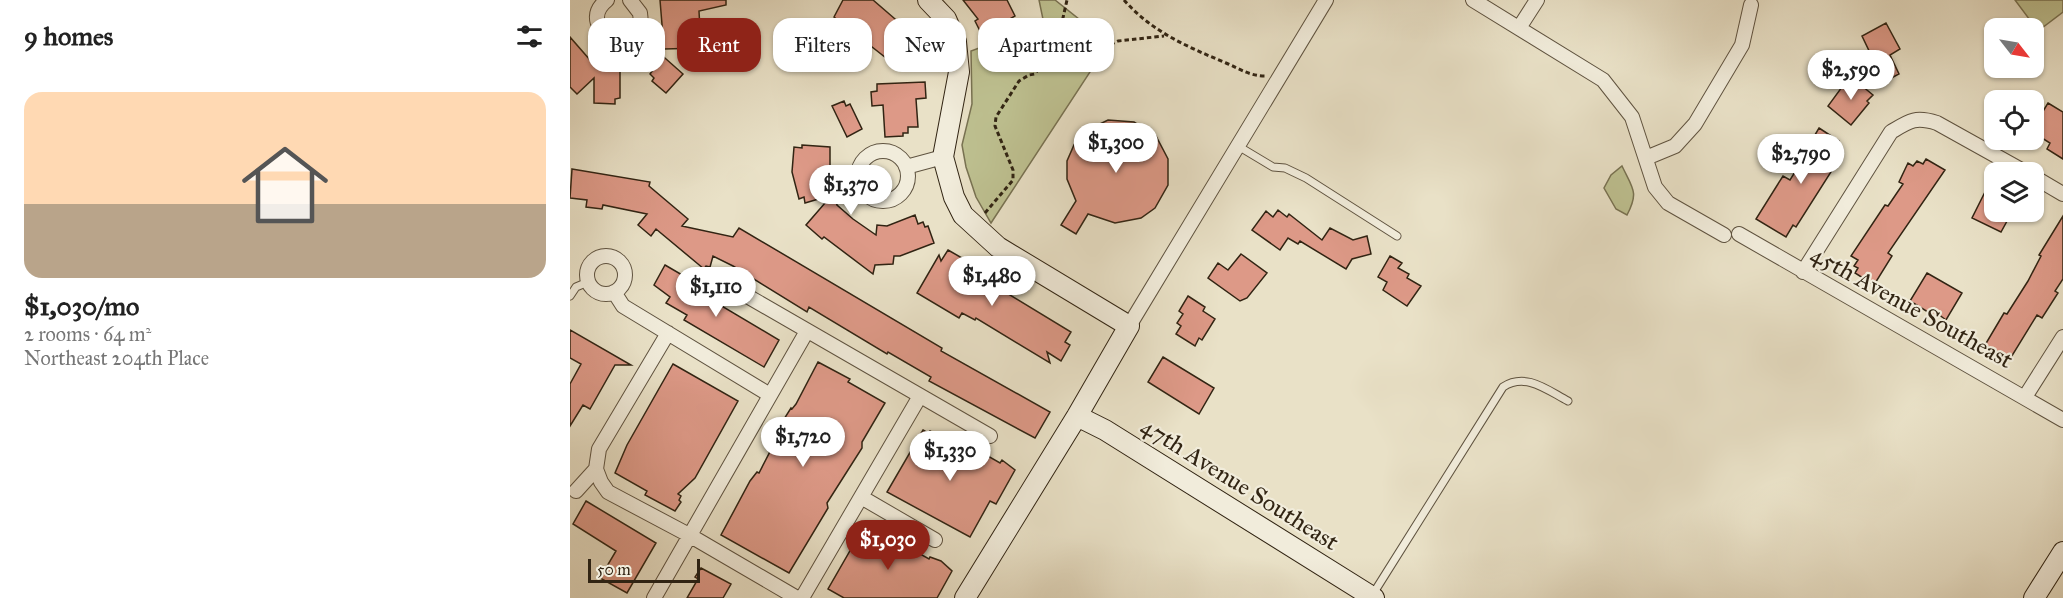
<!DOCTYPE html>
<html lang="en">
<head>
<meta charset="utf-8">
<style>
  body { margin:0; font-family:"IM FELL Great Primer",serif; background:#f6f6f6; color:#222; height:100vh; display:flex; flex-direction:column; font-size:22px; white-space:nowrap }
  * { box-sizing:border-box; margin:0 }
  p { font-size:20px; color:#767676 }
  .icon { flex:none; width:33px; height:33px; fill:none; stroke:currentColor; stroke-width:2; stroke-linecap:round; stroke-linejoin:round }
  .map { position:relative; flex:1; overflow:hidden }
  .drawer { display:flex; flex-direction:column; background:#fff; width:570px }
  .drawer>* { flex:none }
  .hud { position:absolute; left:18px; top:18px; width:570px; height:54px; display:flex; gap:12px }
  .needle { width:39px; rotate:121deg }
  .tools { position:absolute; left:1414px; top:18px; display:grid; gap:12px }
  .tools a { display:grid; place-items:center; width:60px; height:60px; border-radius:12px; background:#fff; box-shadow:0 2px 4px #0004; font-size:30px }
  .scale { position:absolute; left:18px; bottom:15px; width:112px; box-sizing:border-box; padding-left:6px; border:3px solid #312413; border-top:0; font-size:16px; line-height:21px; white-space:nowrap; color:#312413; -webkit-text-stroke:4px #f1ecdb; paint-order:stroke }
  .price { position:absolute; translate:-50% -51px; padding:0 14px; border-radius:21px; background:#fff; color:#222; font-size:20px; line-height:39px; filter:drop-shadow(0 2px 3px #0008) }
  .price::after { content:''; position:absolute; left:50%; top:36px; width:18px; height:14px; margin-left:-9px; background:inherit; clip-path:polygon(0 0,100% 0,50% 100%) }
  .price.current { background:#8f2418; color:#fff }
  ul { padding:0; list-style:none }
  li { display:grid; align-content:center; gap:12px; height:318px; padding:0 24px }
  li+li { border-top:2px solid #e0e0e0 }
  li span { display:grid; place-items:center; height:186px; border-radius:18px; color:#555 }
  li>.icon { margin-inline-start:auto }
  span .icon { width:108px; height:108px; fill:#fffc; stroke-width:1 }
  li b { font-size:26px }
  h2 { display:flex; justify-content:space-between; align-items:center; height:72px; padding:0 24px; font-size:26px }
  .chip { padding:0 21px; border-radius:18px; background:#fff; box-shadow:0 2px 4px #0004; font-size:21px; line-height:54px }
  .chip.current { background:#8f2418; color:#fff }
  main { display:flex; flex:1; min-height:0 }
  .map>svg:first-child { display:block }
</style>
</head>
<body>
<main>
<section class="drawer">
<h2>9 homes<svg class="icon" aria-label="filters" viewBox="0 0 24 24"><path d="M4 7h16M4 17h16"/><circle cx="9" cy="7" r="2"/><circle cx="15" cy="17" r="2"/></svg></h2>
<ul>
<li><span style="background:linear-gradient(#ffd9b3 60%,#b9a48a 0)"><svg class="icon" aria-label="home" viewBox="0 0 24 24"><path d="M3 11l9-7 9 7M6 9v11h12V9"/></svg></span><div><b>$1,030/mo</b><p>2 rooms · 64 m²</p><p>Northeast 204th Place</p></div></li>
</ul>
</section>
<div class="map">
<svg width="1493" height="598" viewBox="0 0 1493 598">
  <rect width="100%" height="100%" fill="#e9e1c7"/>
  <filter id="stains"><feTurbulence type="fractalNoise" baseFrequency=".00333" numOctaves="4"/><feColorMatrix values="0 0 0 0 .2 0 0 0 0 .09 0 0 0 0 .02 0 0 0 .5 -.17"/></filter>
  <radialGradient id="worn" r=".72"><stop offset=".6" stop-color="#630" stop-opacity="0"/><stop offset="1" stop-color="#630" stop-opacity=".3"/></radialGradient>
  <!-- green -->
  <path fill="#bec191" stroke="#787252" stroke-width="1.5" d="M469,0h16l54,43 -118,180 -15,-26 -10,-30 -4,-22 10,-41 -1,-53 73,-27z
    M1445,0h48v12l-25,19z
    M1052,166c11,23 17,26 5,49l-11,-6 -12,-21 7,-13z"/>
  <!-- building -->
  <path fill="#dd9987" stroke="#312413" stroke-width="1.5" d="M90,0h66v5l-27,6 2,37 -37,1z
    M273,0h30l36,31 -5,7 3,3 -4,5 5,3 -13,16 -61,-48z
    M393,0h44l8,16 -7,4 4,7 -19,10 -3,-7 -8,5 -7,-14 3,-2z
    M1316,23l14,26 -10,6 9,19 -15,8 -22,-46z
    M0,37l27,31h23v30l-5,1v5l-21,-1v-25l-17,16 -7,-7z
    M87,51l26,23 -17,19 -14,-12 2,-3 -4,-4 3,-4 -7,-6z
    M1280,76l23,19 -6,6 2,2 -18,22 -23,-19z
    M355,82l1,16 -10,1 2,28h-10v6h-5v3l-18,1 -2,-32 -11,1 -1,-14 6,-1v-7z
    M274,101l2,5 4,-2 12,25 -15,8 -15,-31z
    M1478,103l15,9v47l-16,-10 3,-6 -16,-10v-7z
    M538,120l26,2 22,14 12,23v26l-13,23 -14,10 -26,5 -27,-9 -12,20 -15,-9 15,-24 -9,-22v-18l7,-16 11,-14z
    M1249,128l20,13 -4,7 8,5 -47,74 -3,-2 -7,12 -30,-18 27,-43 7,4 15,-24 -3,-11 3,-4 7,-1z
    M232,145l28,2v29l7,29 16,14 23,16 1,-10 10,1 28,-11 3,9 5,-2 2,5 3,-1 6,17 -34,13h-6l-1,8 -18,1 -2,9 -49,-37 -2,2 -16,-14 26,-30 -27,8 -1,-6 -5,2 -7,-27 2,-25 8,1z
    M1356,159l19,11 -57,83 4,3 -18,29 -19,-12 3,-5 -4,-2 4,-6 -7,-4 34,-51 3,1 15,-22 -4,-2 9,-19 5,3 4,-5 6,3z
    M2,169l78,13 -1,4 39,33 -6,7 51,11 6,-9 203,120 -1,3 109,61 -15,26 -106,-57 2,-4 -43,-25 -1,2 -78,-47 -2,5 -74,-46 -20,-10 -3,11 -4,-1 -2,3 -48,-40 -5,7 -13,-11 9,-11 -44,-9 -1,4 -16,-2 1,-7 -17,-2z
    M1416,190l9,5v17h17l-11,20 -29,-14z
    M708,210l9,7 2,-3 33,26 8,-12 23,12 14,-4 4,18 -19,5 -6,10 -46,-28 -2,3 -10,-6 -8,12 -28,-20 14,-19 7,6z
    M1493,216v63l-8,12 3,2 -16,25 -5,-3 -27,44 -25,-14 19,-32 3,1 21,-33 13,-25 -2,-1z
    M378,250l14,8 -2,3 19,10 -2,4 94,57 -6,10 5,3 -9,16 -14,-9 3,11 -74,-45 -1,2 -13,-7 -3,5 -42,-25 22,-38 2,6z
    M671,254l26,19 -20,25 -7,3 -32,-23 10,-15 10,7z
    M820,256l12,7 -4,5 11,6 -2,4 14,8 -14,20 -24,-16 4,-8 -9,-5z
    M95,265l31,18 -3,6 86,51 -15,27 -80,-47 3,-5 -21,-12 4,-6 -16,-12z
    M1357,273l35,20 -16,27 -8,-6 -2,3 -26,-16z
    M618,296l17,11 -2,4 12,8 -13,21 -3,-2 -4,8 -19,-12 5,-8 -4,-3 6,-9 -4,-3z
    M0,330l61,35h-16l-25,44 -7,-4 -13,21v-42l11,-20 -11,-6z
    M593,357l51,31 -15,26 -51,-32z
    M248,362l32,17 -2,3 37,21 -23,39v6l-35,55 1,5 -39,65 -68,-38 29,-54 7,-9 2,1 19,-37 -2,-1 8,-16 7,-11 1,1 4,-5z
    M103,364l65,37 -43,77 -17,16 3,2 -2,4 2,2 -6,9 -30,-16 2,-4 -32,-18 12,-28z
    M353,430l5,3 2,-2 23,13 1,-2 32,18 2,-4 12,7 2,-3 13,10 -19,34 -6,-3 -20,36 -83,-45z
    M16,501l70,42 -29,50 -27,-15 16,-27 -43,-27z
    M296,523l12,6 -3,4 29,16 2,-3 23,13 1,-2 11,4 11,10 -15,27h-93l-16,-9z
    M131,568l30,16 -8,14h-36l11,-19 -3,-2z"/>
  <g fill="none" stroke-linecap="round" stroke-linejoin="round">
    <!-- lane casing -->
    <g stroke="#5f5340" stroke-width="9">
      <path id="lane" d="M668,146l35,21 12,1 21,10 91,58
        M0,296l6,-9 12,-5
        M803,594l130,-207c23,-15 44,3 65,14"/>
    </g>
    <!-- street casing -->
    <g stroke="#5f5340" stroke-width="16">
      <path id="street" d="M37,0c-37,29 41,70 33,13l-10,-13
        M903,0l130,80 29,37 23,70 13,16 56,32
        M949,28l18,-28
        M288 176a25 25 0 1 1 50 0a25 25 0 1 1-50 0Z
        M1076,158l29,-12 20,-22 47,-79 9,-40
        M336,167l37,-10
        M1464,177l29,17
        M1169,234l324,186
        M17 275a19 19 0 1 1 38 0a19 19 0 1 1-38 0Z
        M1233,272l88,-140c18,-11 24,-16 46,-9l88,49
        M44,292l9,14 147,89
        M172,293l248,143
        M559,326l197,-326
        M1455,397l38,-60
        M26,469l5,13 7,10 81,43 108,63
        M6,491l20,-22 3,-20 69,-116
        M291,497l74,43
        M84,598l153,-267
        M232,598l118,-202"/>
    </g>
    <!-- secondary casing -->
    <g stroke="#312413" stroke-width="22">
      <path id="secondary" d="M358,0l18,19 10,23 3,30 -16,85 11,40 9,18 35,32 131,79 -52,90 -112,182
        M507,416l28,14 269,168
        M1464,598l29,-46"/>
    </g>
    <!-- path -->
    <path stroke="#312413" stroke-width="3" stroke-dasharray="4.5 3" stroke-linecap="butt" d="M554,0c28,32 64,47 102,63 14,6 24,13 39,13
      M513,57l35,-16 46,-5
      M415,213l28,-33v-10l-18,-44 1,-9 23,-36 10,-6 6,-1 23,-34 9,-40"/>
    <!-- lane -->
    <use href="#lane" stroke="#f1ecdb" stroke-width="7"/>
    <!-- street -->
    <use href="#street" stroke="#f1ecdb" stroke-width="14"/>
    <!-- secondary -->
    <use href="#secondary" stroke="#f1ecdb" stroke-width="20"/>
  </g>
  <g text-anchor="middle" stroke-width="4.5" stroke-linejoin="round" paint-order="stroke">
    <!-- street labels -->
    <g font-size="24" fill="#312413" stroke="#f1ecdb">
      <text transform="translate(1342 307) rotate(29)" y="8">45th Avenue Southeast</text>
      <text transform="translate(670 484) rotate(32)" y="8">47th Avenue Southeast</text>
    </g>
  </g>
  <rect width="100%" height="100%" filter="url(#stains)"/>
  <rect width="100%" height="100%" fill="url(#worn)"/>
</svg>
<div class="tools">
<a><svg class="needle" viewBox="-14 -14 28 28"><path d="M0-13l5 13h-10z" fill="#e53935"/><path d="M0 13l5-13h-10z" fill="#767676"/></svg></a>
<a><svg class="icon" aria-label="locate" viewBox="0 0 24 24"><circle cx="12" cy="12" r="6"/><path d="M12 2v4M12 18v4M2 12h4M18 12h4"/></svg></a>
<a><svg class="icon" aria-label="layers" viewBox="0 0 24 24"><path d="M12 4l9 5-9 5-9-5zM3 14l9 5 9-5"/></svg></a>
</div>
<div class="scale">50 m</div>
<b class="price" style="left:1281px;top:101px">$2,590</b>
<b class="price" style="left:546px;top:174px">$1,300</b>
<b class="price" style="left:1231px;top:185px">$2,790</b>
<b class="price" style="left:281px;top:216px">$1,370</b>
<b class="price" style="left:422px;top:307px">$1,480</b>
<b class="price" style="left:146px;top:318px">$1,110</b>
<b class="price" style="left:233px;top:468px">$1,720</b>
<b class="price" style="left:380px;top:482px">$1,330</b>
<b class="price current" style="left:318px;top:571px">$1,030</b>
<div class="hud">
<a class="chip">Buy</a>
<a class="chip current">Rent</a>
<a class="chip">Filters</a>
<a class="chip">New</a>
<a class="chip">Apartment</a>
</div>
</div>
</main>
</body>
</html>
